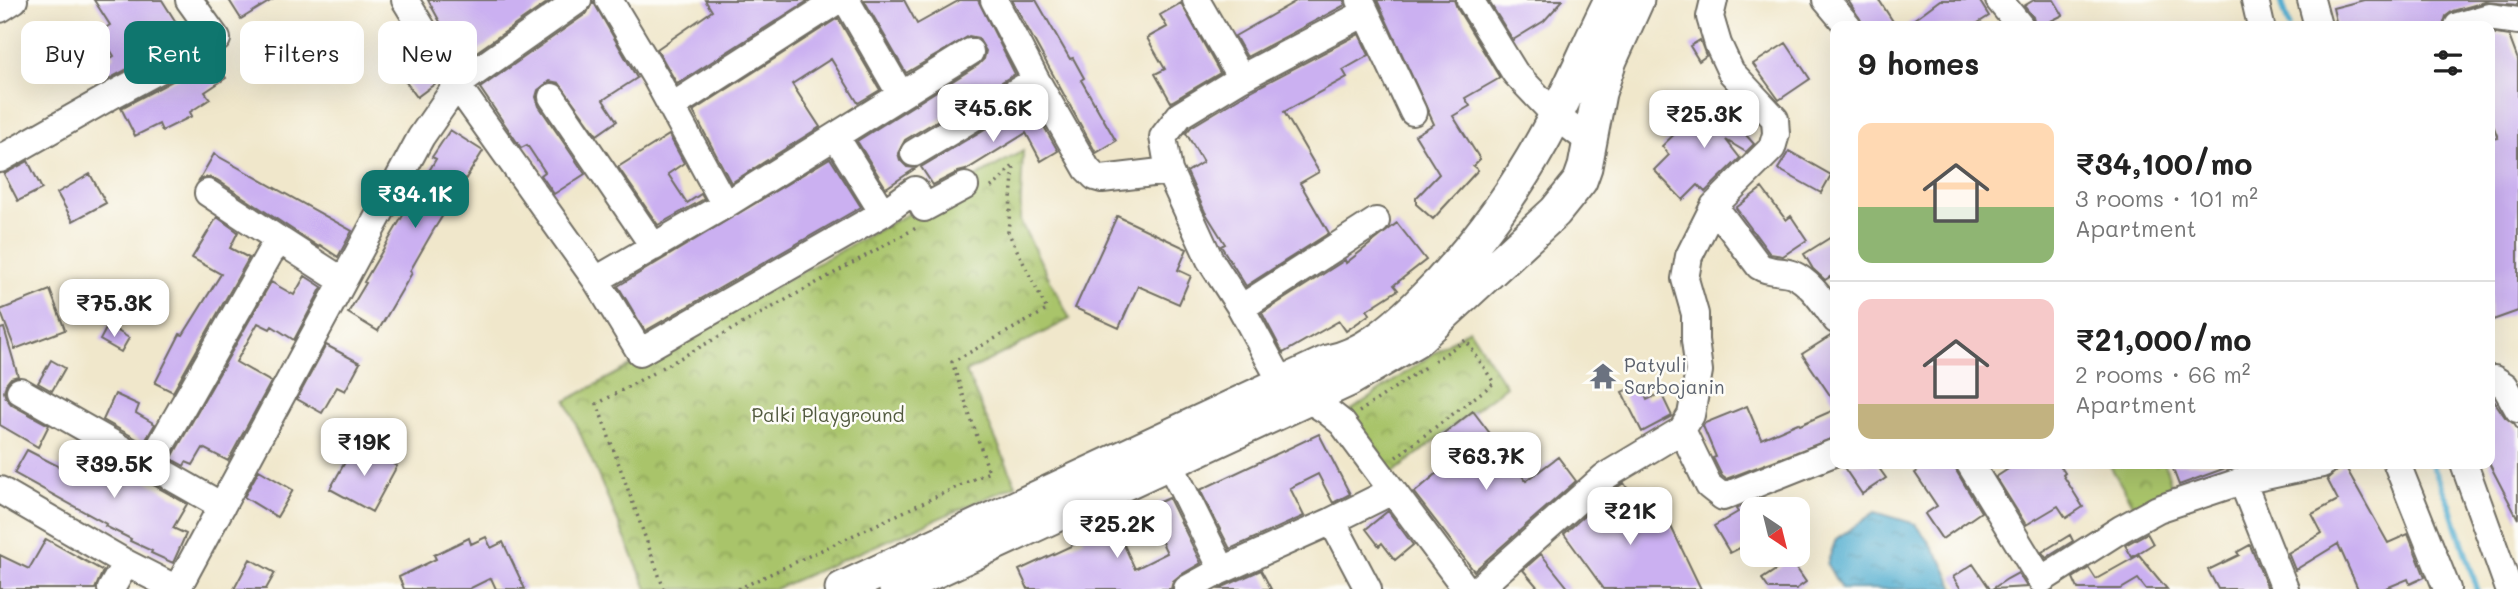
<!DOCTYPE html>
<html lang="en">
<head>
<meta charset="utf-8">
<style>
  body { margin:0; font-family:Mali,sans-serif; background:#f6f6f6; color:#222; height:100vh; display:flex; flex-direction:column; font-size:26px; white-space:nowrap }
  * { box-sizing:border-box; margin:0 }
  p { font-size:23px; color:#767676 }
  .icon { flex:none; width:38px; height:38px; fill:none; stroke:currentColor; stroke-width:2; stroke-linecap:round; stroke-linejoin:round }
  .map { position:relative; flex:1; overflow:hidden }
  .drawer { position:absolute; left:1830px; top:21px; width:665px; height:448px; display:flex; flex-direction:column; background:#fff; border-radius:14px; box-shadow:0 7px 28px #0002 }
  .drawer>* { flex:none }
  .hud { position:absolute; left:21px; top:21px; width:665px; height:63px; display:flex; gap:14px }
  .needle { width:46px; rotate:145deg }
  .fabs { position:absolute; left:1740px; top:497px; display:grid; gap:14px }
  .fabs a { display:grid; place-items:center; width:70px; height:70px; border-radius:14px; background:#fff; box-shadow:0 7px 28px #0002; font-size:35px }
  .price { position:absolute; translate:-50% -60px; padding:0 16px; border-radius:14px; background:#fff; color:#222; font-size:23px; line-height:46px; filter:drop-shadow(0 2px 4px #0008) }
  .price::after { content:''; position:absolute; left:50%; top:42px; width:21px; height:16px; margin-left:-10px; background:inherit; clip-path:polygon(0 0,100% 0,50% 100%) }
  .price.current { background:#0f766e; color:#fff }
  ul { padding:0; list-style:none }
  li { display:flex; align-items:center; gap:21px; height:175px; padding:0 28px }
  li+li { border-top:2px solid #e0e0e0 }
  li span { display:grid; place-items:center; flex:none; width:196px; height:140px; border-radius:14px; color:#555 }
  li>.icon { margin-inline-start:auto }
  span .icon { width:84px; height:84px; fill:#fffc; stroke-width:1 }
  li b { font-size:30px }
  h2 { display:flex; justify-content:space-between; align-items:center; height:84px; padding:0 28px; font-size:30px }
  .tag { padding:0 24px; border-radius:14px; background:#fff; box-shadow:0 7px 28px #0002; font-size:24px; line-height:63px }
  .tag.current { background:#0f766e; color:#fff }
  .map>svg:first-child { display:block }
</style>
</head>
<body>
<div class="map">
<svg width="2518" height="589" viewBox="0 0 2518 589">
  <defs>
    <pattern id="park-crowns" width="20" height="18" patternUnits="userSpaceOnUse" patternTransform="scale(1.75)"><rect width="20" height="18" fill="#a9c46a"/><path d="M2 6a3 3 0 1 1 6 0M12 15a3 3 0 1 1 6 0" fill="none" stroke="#8a9f57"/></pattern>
    <pattern id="water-ripples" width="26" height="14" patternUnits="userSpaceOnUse" patternTransform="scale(1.75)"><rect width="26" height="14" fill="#52aed0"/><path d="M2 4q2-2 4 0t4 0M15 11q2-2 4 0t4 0" fill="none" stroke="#448ea9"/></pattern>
  </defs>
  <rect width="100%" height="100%" fill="#fdfcf7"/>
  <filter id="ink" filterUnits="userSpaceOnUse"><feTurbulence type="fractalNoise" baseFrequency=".0143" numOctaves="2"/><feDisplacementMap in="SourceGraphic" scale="14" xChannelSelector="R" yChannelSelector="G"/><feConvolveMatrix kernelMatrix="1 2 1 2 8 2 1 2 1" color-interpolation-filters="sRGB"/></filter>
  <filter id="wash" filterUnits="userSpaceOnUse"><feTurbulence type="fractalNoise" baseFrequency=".00686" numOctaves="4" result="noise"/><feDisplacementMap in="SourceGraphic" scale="28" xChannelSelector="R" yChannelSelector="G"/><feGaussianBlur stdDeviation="1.57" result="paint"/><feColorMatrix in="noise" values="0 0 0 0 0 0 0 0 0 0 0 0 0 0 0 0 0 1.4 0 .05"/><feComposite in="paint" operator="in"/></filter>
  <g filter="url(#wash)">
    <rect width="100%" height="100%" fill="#f0e7cb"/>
    <!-- park -->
    <path fill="url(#park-crowns)" stroke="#6a784a" stroke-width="2" d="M1023,151l-3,70 50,98 -104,53 50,113 -241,104h-128l-81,-188z
      M1469,329l37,57 -116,89 -47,-59z
      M2109,464h56l9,31 -37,17z"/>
    <!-- water -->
    <path fill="url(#water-ripples)" stroke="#3e6c7e" stroke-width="2" d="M1875,512l41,12 26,37 13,28h-114l-14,-25 9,-25z"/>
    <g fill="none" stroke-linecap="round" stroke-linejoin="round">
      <!-- stream -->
      <path stroke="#52aed0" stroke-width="6" d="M2281,0l8,26
        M2432,464l18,41 27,84"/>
    </g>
    <g id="blocks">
      <!-- building -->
      <path fill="#cbb0f1" d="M94,0h68l24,38 -79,42 -9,-13 16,-11 -15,-24 11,-7z
        M229,0h43l-31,19z
        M428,0h123l-89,62z
        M705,0h104l-132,84 -20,-35 55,-38z
        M864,0h40l13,24 43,-24h18l37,74 -110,66 -7,13 2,7 7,7 9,1 -30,20 -29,-47 121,-76 6,-6 2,-8 -8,-13 -9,-2 -63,37z
        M1012,0h24l34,59 3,-1 11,20 -3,2 35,61 -20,12z
        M1298,0h46l1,5 -98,52 -12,-21z
        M1377,0h77l3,8 43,70 -35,20 5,8 -17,10 27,43 -7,7 5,4 -45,49 -17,-15v-6l23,-24 -24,-39 19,-11z
        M1488,0h75l-19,21 -31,19z
        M1848,0h31l17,26h-32z
        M1940,0h39l10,16 -16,10h-68z
        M2034,0h20l9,15 -22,11h-6l-2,-9 -9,-11z
        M2364,0h154v5l-33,-3 -32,9 -7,5 -3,10h-106l-4,-18z
        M593,1l44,77 -34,22 14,21 -20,14 -38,-52 -9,-2 -12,9 -2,7 3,9 46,68 -31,20 -13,-19 4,-3 -18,-27 -6,3 -41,-60 107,-75z
        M1181,3l39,70 -49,29 -16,-28 10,-5 -18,-31 20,-11 -7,-12z
        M838,18l42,72 -22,13 -27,-44 -39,25 28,43 -89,56 -38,-72z
        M2490,33l19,3 9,24v251l-28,10v-182l8,-1 -8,-21z
        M1359,34l10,21 -26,15 4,7 -63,35 35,60 -19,11 29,50 -83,53 -25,-40 4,-2 -20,-32 -18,-40 16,-10 -17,-29 5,-6 58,-35z
        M1700,40l6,16 -7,5 -9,-15z
        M406,41l30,42 -19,14 -31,-42z
        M1786,43l24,36 -31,21 -26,-36z
        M214,59l12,19 -21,14 5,7 -20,13 2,4 -30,15 -3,-7 -24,12 -14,-28z
        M1711,99l23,23 9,-8 12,13 -9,8 8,9 -8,8 -20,-12 14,18 -35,34 -7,-7 -15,15 -29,-30 15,-15 -7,-9z
        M1030,102l28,49 -17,10 -15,-28 -60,37 -8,2 -25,13 -12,-18z
        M450,130l33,21 -50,80 -23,40 2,2 -34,58 -30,-18 18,-30 -2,-1 72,-123 -4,-2z
        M669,135l15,28 -16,11 19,29 14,-9 3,5 -46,26 -40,-58z
        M1789,151l42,24 -10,18 -43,-24z
        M214,154l138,77 -14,26 -18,-12 -1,2 -102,-67 -9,-3 -9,3z
        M830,158l31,49 -216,124 -27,-45z
        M28,161l14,28 -24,12 -14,-27z
        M90,174l16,29 -33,18 -16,-28z
        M1762,188l24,32 5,-4 16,24 -24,16 -13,-2 -34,-46z
        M1117,216l70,33 -9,21 13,6 -12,28 -41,-18 -19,42 -44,-20z
        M217,217l21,15 -8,16 19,10 -76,134 -18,-9 25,-49 3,1 38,-61 -29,-16z
        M1397,223l29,37 -32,25 4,5 -31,20 3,4 -24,17 -7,-10 -56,32 -21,-40 83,-53 1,3z
        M1836,234v39l-11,7 -12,-11 -9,-15z
        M305,276l17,11 -28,53 -22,-14 -2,3 -12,-6 -22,39 35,20 -43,79 -25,-13 -10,17 -7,-3 -2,4 -13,-7 100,-177 23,13z
        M50,290l15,40 -50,19 -15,-39z
        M108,325l21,13 -8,14 -21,-12z
        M4,328l14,48 -7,2 -5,6 -2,8 2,6 6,7 37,20 -11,22 -38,-22v-96z
        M1832,335h4v69l-34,-50z
        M326,345l34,18 -15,28 -8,-4 -15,26 -25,-14z
        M51,360l14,8 -13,23 -14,-8z
        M1640,384l7,16 14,-7 11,23 -30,16 -20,-40z
        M115,394l24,11 -3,8 19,11 -11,19 -41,-23z
        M2490,395l15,22 9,7 4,6v89l-28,-54z
        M1747,406l14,33 37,-16 2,2 36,-16v28l-110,42 -4,-3 -9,-18 3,-1 -13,-31 2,-3z
        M1473,411l53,70 32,-24 18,24 -102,90 -60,-78 41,-35 -16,-20z
        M1319,434l31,60 -17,9 -15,-29 -28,14 14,28 -74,33 -30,-59z
        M355,444l42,22 -25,46 -42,-23z
        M27,450l52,27 14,-26 94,53 -14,24 13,6 -13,29 -22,-10 1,-2 -22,-10 1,-2 -26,-13 1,-2 -92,-51z
        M1846,464h30l10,14 -24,16 -19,-28z
        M1929,464h25l3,8 24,40 -39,27 -17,-25 12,-8 -22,-33z
        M2016,464h43l6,9 -2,2 20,32 -17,11 -8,-12 -32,19 -30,-48z
        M2171,464h63v1l-55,20z
        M2344,464l44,79 20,-9 17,43 -15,7 -2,-5 -24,10h-26l-20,-45 -43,26 -7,-17 34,-20 -10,-19 26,-14 -11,-21z
        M259,470l34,20 -16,27 -33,-20z
        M1624,483l25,41 17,-8 35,73h-97l-40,-55 49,-44z
        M1169,498l32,65 -22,13 -6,5 -2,8h-143l-9,-19 65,-30 -1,-3 31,-14 21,46 32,-16 -21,-45z
        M1760,499l7,10h-15v33l-22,11 -16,-27 24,-14 -2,-3z
        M1388,511l25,34 -18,15 -13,-17 -3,3 -13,-17z
        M2147,533l6,11 -21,13 -7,-12z
        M2070,535l3,6 -27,17 -4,-6z
        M486,537l5,11 12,-6 22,47h-29l-5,-11 -22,11h-65l-5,-12 37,-18 -2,-4 35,-17 2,6z
        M46,539l57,32 -8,18h-95v-34l29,14z
        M2250,545l18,44h-50l-10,-19 31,-15 -2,-3z
        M1541,554l28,35h-30l-16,-19z
        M2139,555l28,34h-21l-8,-10 -17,10h-43l-5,-11 16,-10 7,11z
        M250,559l25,14 -9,16h-32z
        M1791,560l15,22 -10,7h-27l-7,-10z
        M1973,564l17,25h-29l-8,-12z
        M1261,570l10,19h-51l5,-3z
        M2018,573l9,14 -35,2 15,-10z"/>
    </g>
  </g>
  <g filter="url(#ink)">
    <use href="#blocks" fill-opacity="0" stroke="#706d63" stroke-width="2"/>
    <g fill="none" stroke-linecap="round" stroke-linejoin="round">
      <!-- minor casing -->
      <g stroke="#706d63" stroke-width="30">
        <path id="minor" d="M405,0l52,85 139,195 44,72 243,-139 -47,-76
          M609,0l47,78 69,127 176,-110 -55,-95
          M994,0l42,80 51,89 8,8 7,2 67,-8 41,89 31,48 41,75 45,28 15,12 124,166
          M1360,0l53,112
          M1470,0l45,73 40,42 35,27
          M1826,0l22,26
          M1999,0l21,26
          M2255,0l6,26
          M2311,0l7,26
          M0,9l14,-9
          M2458,26l31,-9 29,4
          M1241,78l124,-65
          M901,95l69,-43
          M552,97l102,150
          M671,107l167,-107
          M914,153l122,-73
          M0,159l116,-66 101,-54 -28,-39
          M1169,171l-6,-34 17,-22 61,-37 -45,-78
          M208,193l73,48
          M1714,206l45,60c11,7 21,4 33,8 19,8 32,30 44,46
          M883,213l32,-23 9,18 41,-22
          M596,280l129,-75
          M1241,308l135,-87
          M2490,380l4,-1 11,7 13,23
          M20,391l202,115
          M1682,430l9,-15 8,-44 -4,-31v-26l-10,-35 4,-23 25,-50 58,-58 4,-14 -1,-15 -44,-47 -13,-28 -8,-27 4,-17
          M1169,462l49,99v11l-31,17
          M1970,464l71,116 80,-51 37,-20 84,-28 80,-17
          M2397,464l50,125
          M2464,464l45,125
          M149,466l121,-213 11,-12 62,40
          M2242,481l43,108
          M0,490l126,73 51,26
          M1332,521l36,68
          M1218,572l114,-51 60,-30
          M111,589l15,-26
          M177,589l244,-452 36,-52 121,-85
          M1478,589l126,-112 78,-47 27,56 14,11 113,-45"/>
      </g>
      <!-- major casing -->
      <g stroke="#706d63" stroke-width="37">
        <path id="major" d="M842,589l486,-227c34,-6 64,-32 89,-56 50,-49 92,-105 126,-166 25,-45 45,-94 68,-140
          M896,589l452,-209 68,-40 139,-128 25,-31 5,-14 14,-74 11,-33 27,-60"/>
      </g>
      <!-- path -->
      <path stroke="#706d63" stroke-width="3.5" stroke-dasharray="2 5" stroke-linecap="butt" d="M662,368l254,-140
        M653,373l-56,31 67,185
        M1359,412l66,-45
        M1396,457l98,-74 -28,-43 -32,21
        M738,589l251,-117 -37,-110 95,-52 -39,-78 6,-67 -18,19 -8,5"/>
      <!-- minor -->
      <use href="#minor" stroke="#fff" stroke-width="26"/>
      <!-- major -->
      <use href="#major" stroke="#fff" stroke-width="33"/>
    </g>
  </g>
  <!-- icons -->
  <defs>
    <g id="temple-bare" transform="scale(2.1)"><path d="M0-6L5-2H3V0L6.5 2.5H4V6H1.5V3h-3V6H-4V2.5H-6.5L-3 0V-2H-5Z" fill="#6b7280" stroke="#fdfcf7" stroke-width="2.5" paint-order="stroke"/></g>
  </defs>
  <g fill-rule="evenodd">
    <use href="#temple-bare" x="1603" y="376"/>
  </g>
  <g text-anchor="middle" stroke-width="5" stroke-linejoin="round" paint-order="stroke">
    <!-- worship labels -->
    <g font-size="19" fill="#5b616d" stroke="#fdfcf7" text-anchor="start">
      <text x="1624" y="372">Patyuli<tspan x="1624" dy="22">Sarbojanin</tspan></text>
    </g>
    <!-- park labels -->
    <g font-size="19" fill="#51593e" stroke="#fdfcf7">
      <text x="828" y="422">Palki Playground</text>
    </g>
  </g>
</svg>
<div class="fabs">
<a><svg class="needle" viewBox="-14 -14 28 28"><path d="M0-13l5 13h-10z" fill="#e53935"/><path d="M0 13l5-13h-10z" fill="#767676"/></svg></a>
</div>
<b class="price" style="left:993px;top:144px">₹45.6K</b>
<b class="price" style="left:1704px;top:150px">₹25.3K</b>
<b class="price current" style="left:415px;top:230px">₹34.1K</b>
<b class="price" style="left:114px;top:339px">₹75.3K</b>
<b class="price" style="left:364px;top:478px">₹19K</b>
<b class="price" style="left:1486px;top:492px">₹63.7K</b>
<b class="price" style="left:114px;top:500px">₹39.5K</b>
<b class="price" style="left:1630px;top:547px">₹21K</b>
<b class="price" style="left:1117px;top:560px">₹25.2K</b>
<div class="hud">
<a class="tag">Buy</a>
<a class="tag current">Rent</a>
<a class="tag">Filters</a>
<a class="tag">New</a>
</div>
<section class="drawer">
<h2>9 homes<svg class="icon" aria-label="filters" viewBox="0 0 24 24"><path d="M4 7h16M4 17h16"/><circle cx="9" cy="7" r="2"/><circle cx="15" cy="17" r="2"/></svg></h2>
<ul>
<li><span style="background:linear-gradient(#ffd9b3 60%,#8fb573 0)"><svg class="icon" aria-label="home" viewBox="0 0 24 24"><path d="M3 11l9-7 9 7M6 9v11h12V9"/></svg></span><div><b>₹34,100/mo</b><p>3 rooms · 101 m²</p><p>Apartment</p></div></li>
<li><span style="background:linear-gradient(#f6c9c9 75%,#c2b280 0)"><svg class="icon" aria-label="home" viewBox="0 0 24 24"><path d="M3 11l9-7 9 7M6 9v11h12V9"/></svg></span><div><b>₹21,000/mo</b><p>2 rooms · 66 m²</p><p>Apartment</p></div></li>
</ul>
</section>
</div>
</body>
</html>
